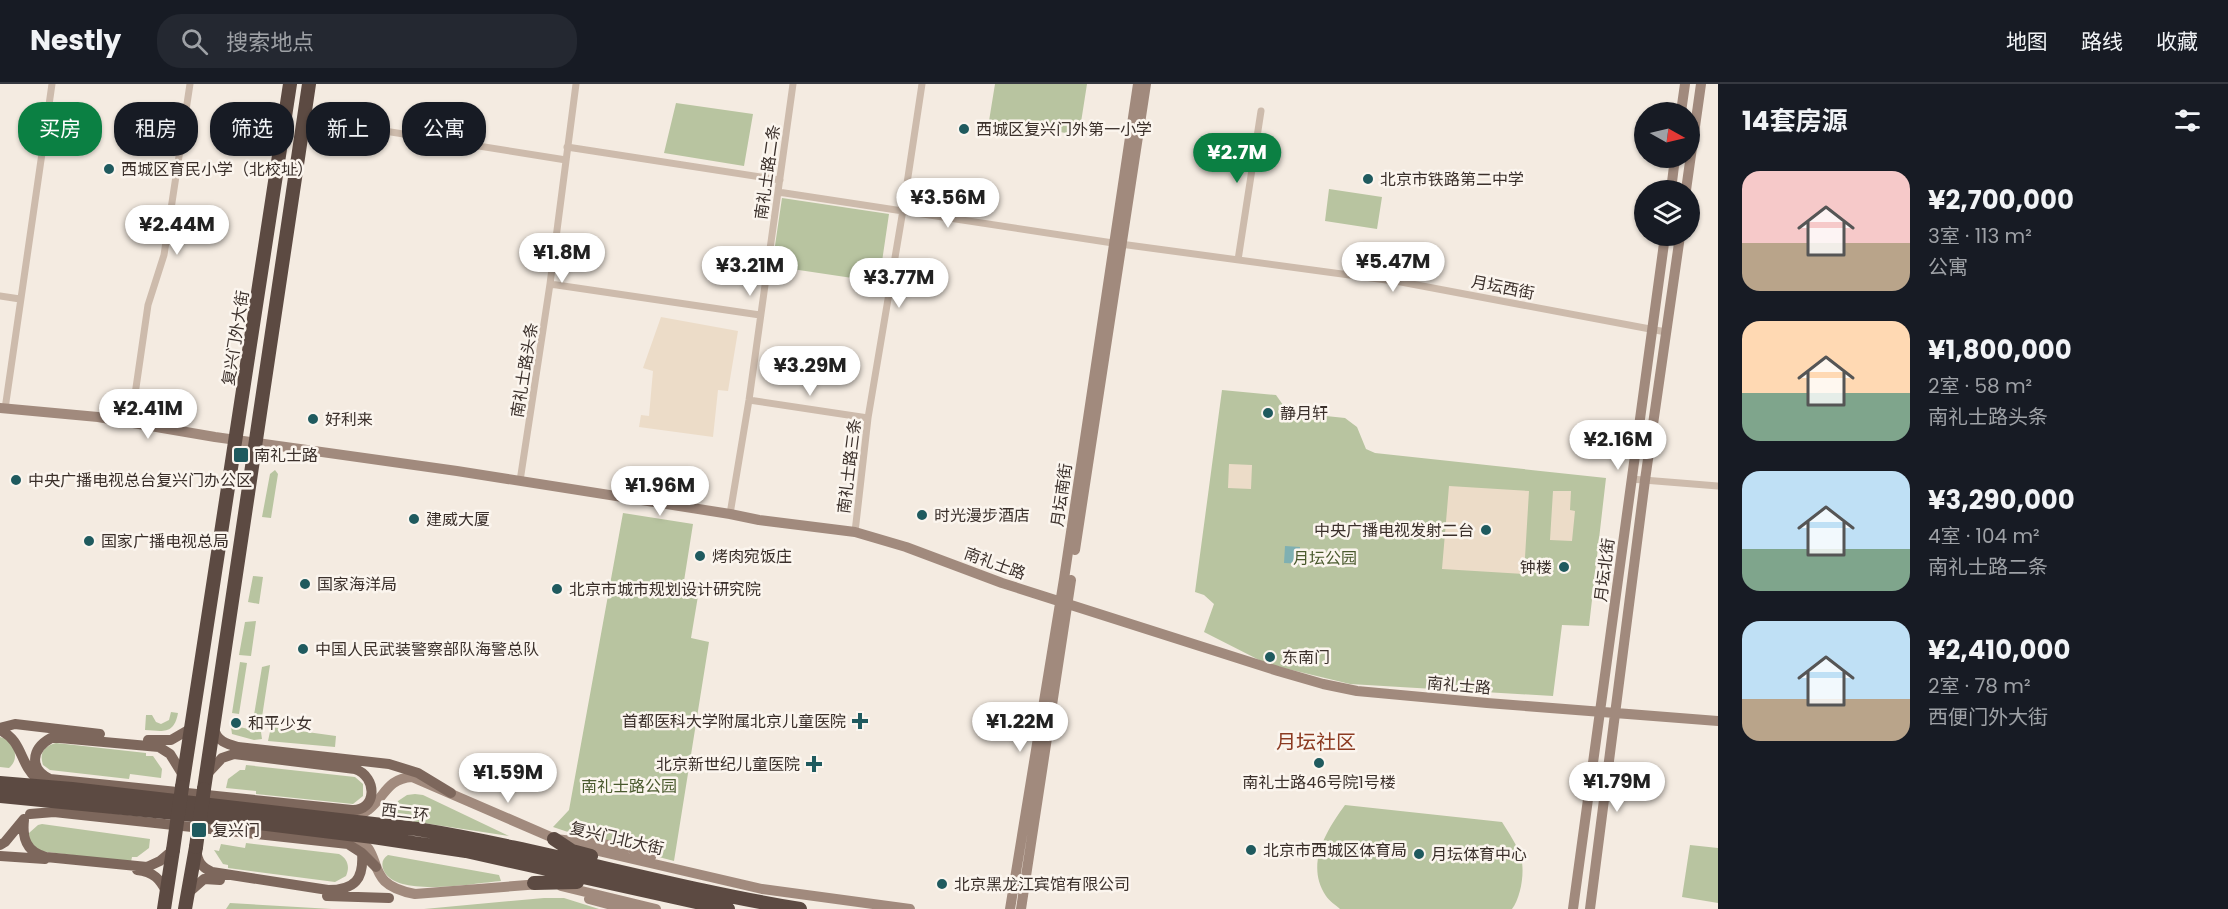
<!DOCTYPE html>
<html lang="zh">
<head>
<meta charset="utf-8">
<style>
  body { margin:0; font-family:Poppins,"Noto Sans SC",sans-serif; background:#242831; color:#f1f3f6; height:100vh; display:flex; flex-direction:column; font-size:22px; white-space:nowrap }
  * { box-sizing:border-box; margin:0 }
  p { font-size:20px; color:#9ea1a6 }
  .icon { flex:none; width:33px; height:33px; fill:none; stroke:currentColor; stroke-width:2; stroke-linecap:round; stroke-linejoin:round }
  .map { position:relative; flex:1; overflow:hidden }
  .side { display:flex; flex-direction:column; background:#171b24; width:510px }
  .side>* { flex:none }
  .guide { position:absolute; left:18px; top:18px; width:570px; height:54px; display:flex; gap:12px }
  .needle { width:39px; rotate:98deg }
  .tools { position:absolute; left:1634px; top:18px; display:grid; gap:12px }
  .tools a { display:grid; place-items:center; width:66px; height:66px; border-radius:50%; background:#171b24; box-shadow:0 2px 4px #0004; font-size:30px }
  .price { position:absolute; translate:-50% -51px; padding:0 14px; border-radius:21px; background:#fff; color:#222; font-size:20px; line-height:39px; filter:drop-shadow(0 2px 3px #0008) }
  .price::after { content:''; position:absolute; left:50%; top:36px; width:18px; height:14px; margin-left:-9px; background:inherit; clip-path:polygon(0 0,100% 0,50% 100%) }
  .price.selected { background:#0b8043; color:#fff }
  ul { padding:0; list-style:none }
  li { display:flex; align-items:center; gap:18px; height:150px; padding:0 24px }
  li span { display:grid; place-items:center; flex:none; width:168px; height:120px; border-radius:18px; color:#555 }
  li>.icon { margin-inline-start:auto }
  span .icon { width:72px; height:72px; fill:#fffc; stroke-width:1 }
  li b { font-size:26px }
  h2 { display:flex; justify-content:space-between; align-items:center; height:72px; padding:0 24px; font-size:26px }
  .tag { padding:0 21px; border-radius:24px; background:#171b24; box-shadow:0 2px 4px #0004; font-size:21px; line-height:54px }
  .tag.selected { background:#0b8043; color:#fff }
  header { display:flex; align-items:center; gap:36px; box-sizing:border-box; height:84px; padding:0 30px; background:#171b24; border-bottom:2px solid #363941 }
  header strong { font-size:28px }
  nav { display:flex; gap:33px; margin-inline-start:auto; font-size:21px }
  .search { width:420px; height:54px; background:#242831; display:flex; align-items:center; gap:15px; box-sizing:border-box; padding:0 21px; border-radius:24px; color:#9ea1a6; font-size:22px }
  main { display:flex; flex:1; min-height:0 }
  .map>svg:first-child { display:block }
</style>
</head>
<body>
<header>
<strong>Nestly</strong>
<div class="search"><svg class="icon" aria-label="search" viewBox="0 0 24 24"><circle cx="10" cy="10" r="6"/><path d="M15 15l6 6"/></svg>搜索地点</div>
<nav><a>地图</a><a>路线</a><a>收藏</a></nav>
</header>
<main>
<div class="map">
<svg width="1718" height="825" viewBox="0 0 1718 825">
  <rect width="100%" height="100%" fill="#f4ebe1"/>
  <!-- green -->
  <path fill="#b8c4a0" d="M995,0h92l-8,51 -90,-14z
    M676,19l77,11 -9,52 -80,-13z
    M1329,105l53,8 -5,32 -52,-8z
    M782,114l107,16 -10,68 -107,-16z
    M1222,306l54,5 12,17 57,6 12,9 9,22 9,4 231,25 -17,148 -27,-1 -9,71 -203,-12 -83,-20 -63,-32 10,-28 -10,-9 -9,-3z
    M275,386l3,4 -7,44 -9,-1 8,-43z
    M623,429l70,11 -9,57 16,3 -9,54 18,4 -35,219 -88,-23 -33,-11 16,-17z
    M253,492l10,1 -4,27 -11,-2z
    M256,537l-5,35 -12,-1 6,-33z
    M240,578l7,1 -8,51 -7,-1z
    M270,581l-8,52 -8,-2 8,-48z
    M171,628l7,1c-4,22 -15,18 -33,17l1,-15h6l4,7 5,2 8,-4z
    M235,642l26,6 1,7 -8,1 -22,-6 -1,-7z
    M271,643l65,9 -1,11 -67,-6z
    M0,653l12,4c3,11 6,19 -3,27l-9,-1z
    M56,659l90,10v3h7l9,13 -1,9 -31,-4 -1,5 -79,-9 -7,-5c-4,-12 1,-19 13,-22z
    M246,681l109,12 8,7v12l-10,8 -97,-10v-3l-30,-3 2,-9 12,-9h5z
    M415,710l8,1 86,41 -112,-17 -2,-2 3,-16 9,-6z
    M1345,721l157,17c7,11 15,23 19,35 4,15 0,40 -9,52h-172c-4,-4 -11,-8 -14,-13 -21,-31 0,-65 19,-91z
    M42,740l108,15 -1,9 -12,9h-5l-1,5 -92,-11 -9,-6 -1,-12 9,-8z
    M246,759l93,11c9,5 11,13 7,22l-11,6 -107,-14v-3l-5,-1 -9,-14 5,1 2,-7 24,4z
    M1690,761l28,3v55l-36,-6z
    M388,771l111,20 2,6c-26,2 -104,17 -117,-10 -3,-7 -2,-12 4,-16z
    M544,814h20l35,11h-175z
    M230,819l102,6h-106z"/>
  <!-- plaza -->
  <path fill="#ecdcc8" d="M661,233l77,14 -10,60 -10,-1 -5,47 -74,-10 2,-12 8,1 4,-45 -10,-3z
    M1229,380l23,1 -1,24 -23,-1z
    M1449,402l80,5 -5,83 -82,-5z
    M1553,407h18l-1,19 5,1 -3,30 -22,-1z"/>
  <!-- water -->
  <path fill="#7fb0b2" d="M1285,462l15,1v9l5,1v7l-21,-1z"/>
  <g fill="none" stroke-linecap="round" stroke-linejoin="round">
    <!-- street -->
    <path stroke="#cdbbac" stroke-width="7" d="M303,34l263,42
      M567,63l213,33
      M778,108l335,51 288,39 265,50
      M1238,176l23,-149
      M550,200l210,31
      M0,212l20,3
      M749,316l119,18
      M5,325l47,-325
      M131,338l17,-117 16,-50 26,-171
      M1631,395l87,7
      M520,397l30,-197 26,-200
      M730,430l19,-114 44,-316
      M855,448l13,-114 35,-208 19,-126"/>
    <!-- secondary -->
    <path stroke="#a18a7d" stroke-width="10" d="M1681,28l4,-28
      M1671,106l4,-32
      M1686,106l15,-106
      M0,324l98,9 117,20 242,34 273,43 29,6 96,12 51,15 96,36 276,88 45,13 34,7 130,12 231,18
      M1075,466l71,-466
      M346,735c8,-2 16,-4 22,-9 18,-14 18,-31 44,-33l148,64
      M352,752c37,16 7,48 63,58l125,-10
      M555,755l63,7 12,2 21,9
      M581,763l181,42 148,20
      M561,802l95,23
      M589,815l38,10
      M1010,825l54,-330 74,-495
      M1021,825l50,-329
      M1573,825l92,-673
      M1590,825l55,-429 35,-244"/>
    <!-- primary -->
    <path stroke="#7d675c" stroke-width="10" d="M0,644l15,-4 85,10
      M214,644c2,13 13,16 24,19l151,17 29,9 33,20
      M0,646c23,11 19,33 37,49
      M148,656h23l19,-11
      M183,691l-13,-21 -11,-7 -99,-9h-9c-20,11 -22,31 -1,41l302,31c25,1 26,-33 3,-41l-121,-15 -12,4 -15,16
      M30,730l24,-2 285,31 9,1 14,9c2,26 -7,37 -34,37l-116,-18c-11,-5 -14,-10 -16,-22
      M24,736c-2,18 2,32 22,37l101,10 13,-6 13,-11
      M0,761l5,-3 19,-23
      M362,769l14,14
      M0,772l45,3
      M137,786c17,2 23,9 30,23
      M187,810l17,-15 16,1
      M327,812l62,2"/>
    <!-- highway -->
    <path stroke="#5c4a42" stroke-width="14" d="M0,699l72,6 345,40c129,21 254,59 383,80
      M182,703l108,-703
      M204,705l105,-705
      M0,712l185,18 188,23 93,14 262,58
      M554,755l18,12 19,5
      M534,799l43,-1
      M164,825l9,-59
      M185,825l11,-62"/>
    <!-- highway-bridge -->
    <path stroke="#5c4a42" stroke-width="14" d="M196,763l8,-58
      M173,766l9,-63"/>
  </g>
  <!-- markers -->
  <g fill="#1f5a5e" stroke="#fbf5ee" stroke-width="2">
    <circle cx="964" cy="45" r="6"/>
    <circle cx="109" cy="85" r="6"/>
    <circle cx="1368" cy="95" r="6"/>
    <circle cx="1268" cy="329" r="6"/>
    <circle cx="313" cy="335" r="6"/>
    <rect x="233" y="363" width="16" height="16" rx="3"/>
    <circle cx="16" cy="396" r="6"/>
    <circle cx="922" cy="431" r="6"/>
    <circle cx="414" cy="435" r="6"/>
    <circle cx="1486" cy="446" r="6"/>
    <circle cx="89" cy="457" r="6"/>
    <circle cx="700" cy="472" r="6"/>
    <circle cx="1564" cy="483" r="6"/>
    <circle cx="305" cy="500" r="6"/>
    <circle cx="557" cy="505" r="6"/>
    <circle cx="303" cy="565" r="6"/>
    <circle cx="1270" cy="573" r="6"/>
    <path d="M857 628h6v6h6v6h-6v6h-6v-6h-6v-6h6z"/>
    <circle cx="236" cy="639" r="6"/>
    <circle cx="1319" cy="679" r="6"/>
    <path d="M811 671h6v6h6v6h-6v6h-6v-6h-6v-6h6z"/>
    <rect x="191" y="738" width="16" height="16" rx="3"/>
    <circle cx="1251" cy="766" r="6"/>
    <circle cx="1419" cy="770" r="6"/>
    <circle cx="942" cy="800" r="6"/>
  </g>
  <g text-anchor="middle" stroke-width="5" stroke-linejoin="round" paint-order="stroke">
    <!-- poi labels -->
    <g font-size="16" fill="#3b302b" stroke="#fbf5ee" text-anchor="start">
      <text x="976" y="51">西城区复兴门外第一小学</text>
      <text x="121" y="91">西城区育民小学（北校址）</text>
      <text x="1380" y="101">北京市铁路第二中学</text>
      <text x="1280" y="335">静月轩</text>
      <text x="325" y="341">好利来</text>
      <text x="254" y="377">南礼士路</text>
      <text x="28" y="402">中央广播电视总台复兴门办公区</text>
      <text x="934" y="437">时光漫步酒店</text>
      <text x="426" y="441">建威大厦</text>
      <text x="1474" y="452" text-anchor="end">中央广播电视发射二台</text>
      <text x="101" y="463">国家广播电视总局</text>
      <text x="712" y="478">烤肉宛饭庄</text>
      <text x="1552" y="489" text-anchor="end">钟楼</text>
      <text x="317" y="506">国家海洋局</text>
      <text x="569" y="511">北京市城市规划设计研究院</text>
      <text x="315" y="571">中国人民武装警察部队海警总队</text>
      <text x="1282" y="579">东南门</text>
      <text x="846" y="643" text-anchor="end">首都医科大学附属北京儿童医院</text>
      <text x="248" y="645">和平少女</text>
      <text x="800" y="686" text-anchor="end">北京新世纪儿童医院</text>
      <text x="1319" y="704" text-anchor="middle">南礼士路46号院1号楼</text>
      <text x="212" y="752">复兴门</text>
      <text x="1263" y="772">北京市西城区体育局</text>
      <text x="1431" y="776">月坛体育中心</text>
      <text x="954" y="806">北京黑龙江宾馆有限公司</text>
    </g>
    <!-- street labels -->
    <g font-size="16" fill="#3b302b" stroke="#fbf5ee">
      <text transform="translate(767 88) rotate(-82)" y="6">南礼士路二条</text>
      <text transform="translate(1503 203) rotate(11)" y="6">月坛西街</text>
      <text transform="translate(235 254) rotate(-81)" y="6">复兴门外大街</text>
      <text transform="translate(524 286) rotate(-81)" y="6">南礼士路头条</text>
      <text transform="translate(849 382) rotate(-83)" y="6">南礼士路三条</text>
      <text transform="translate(1061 411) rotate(-82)" y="6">月坛南街</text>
      <text transform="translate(995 479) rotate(20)" y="6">南礼士路</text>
      <text transform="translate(1604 486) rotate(-83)" y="6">月坛北街</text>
      <text transform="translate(1459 601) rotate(5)" y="6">南礼士路</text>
      <text transform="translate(405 728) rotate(7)" y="6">西二环</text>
      <text transform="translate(617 754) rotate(13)" y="6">复兴门北大街</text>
    </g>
    <!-- park labels -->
    <g font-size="16" fill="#4a5a2e" stroke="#fbf5ee">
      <text x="1325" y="480">月坛公园</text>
      <text x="629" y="708">南礼士路公园</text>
    </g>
    <!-- quarter labels -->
    <g font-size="20" fill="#8c3b22" stroke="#fbf5ee">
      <text x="1316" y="665">月坛社区</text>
    </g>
  </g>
</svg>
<div class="tools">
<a><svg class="needle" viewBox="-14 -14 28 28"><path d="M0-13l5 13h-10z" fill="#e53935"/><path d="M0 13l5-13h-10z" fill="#9ea1a6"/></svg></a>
<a><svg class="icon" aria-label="layers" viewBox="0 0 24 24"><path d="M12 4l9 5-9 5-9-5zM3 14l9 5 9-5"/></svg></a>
</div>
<b class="price selected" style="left:1237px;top:100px">¥2.7M</b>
<b class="price" style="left:948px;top:145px">¥3.56M</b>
<b class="price" style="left:177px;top:172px">¥2.44M</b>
<b class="price" style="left:562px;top:200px">¥1.8M</b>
<b class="price" style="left:1393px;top:209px">¥5.47M</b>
<b class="price" style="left:750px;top:213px">¥3.21M</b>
<b class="price" style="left:899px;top:225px">¥3.77M</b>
<b class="price" style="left:810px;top:313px">¥3.29M</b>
<b class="price" style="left:148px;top:356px">¥2.41M</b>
<b class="price" style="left:1618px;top:387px">¥2.16M</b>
<b class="price" style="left:660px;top:433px">¥1.96M</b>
<b class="price" style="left:1020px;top:669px">¥1.22M</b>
<b class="price" style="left:508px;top:720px">¥1.59M</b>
<b class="price" style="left:1617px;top:729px">¥1.79M</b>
<div class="guide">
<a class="tag selected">买房</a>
<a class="tag">租房</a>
<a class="tag">筛选</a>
<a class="tag">新上</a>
<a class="tag">公寓</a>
</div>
</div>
<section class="side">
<h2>14套房源<svg class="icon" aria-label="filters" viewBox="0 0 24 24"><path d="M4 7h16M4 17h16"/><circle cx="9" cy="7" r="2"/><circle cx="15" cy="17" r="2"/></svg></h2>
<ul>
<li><span style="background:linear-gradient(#f6c9c9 60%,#b9a48a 0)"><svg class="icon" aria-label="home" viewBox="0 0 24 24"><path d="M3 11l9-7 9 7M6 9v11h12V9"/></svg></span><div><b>¥2,700,000</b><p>3室 · 113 m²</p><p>公寓</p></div></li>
<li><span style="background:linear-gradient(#ffd9b3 60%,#7fa58c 0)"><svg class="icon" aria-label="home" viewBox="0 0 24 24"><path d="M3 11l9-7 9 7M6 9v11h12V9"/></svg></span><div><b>¥1,800,000</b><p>2室 · 58 m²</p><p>南礼士路头条</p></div></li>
<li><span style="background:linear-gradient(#bfe0f5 65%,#7fa58c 0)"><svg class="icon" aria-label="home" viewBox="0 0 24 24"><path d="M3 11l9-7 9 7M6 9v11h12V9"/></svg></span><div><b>¥3,290,000</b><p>4室 · 104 m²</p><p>南礼士路二条</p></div></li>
<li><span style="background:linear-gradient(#bfe0f5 65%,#b9a48a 0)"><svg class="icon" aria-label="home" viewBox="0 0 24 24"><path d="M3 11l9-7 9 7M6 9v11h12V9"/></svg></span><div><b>¥2,410,000</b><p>2室 · 78 m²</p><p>西便门外大街</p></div></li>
</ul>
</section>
</main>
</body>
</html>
